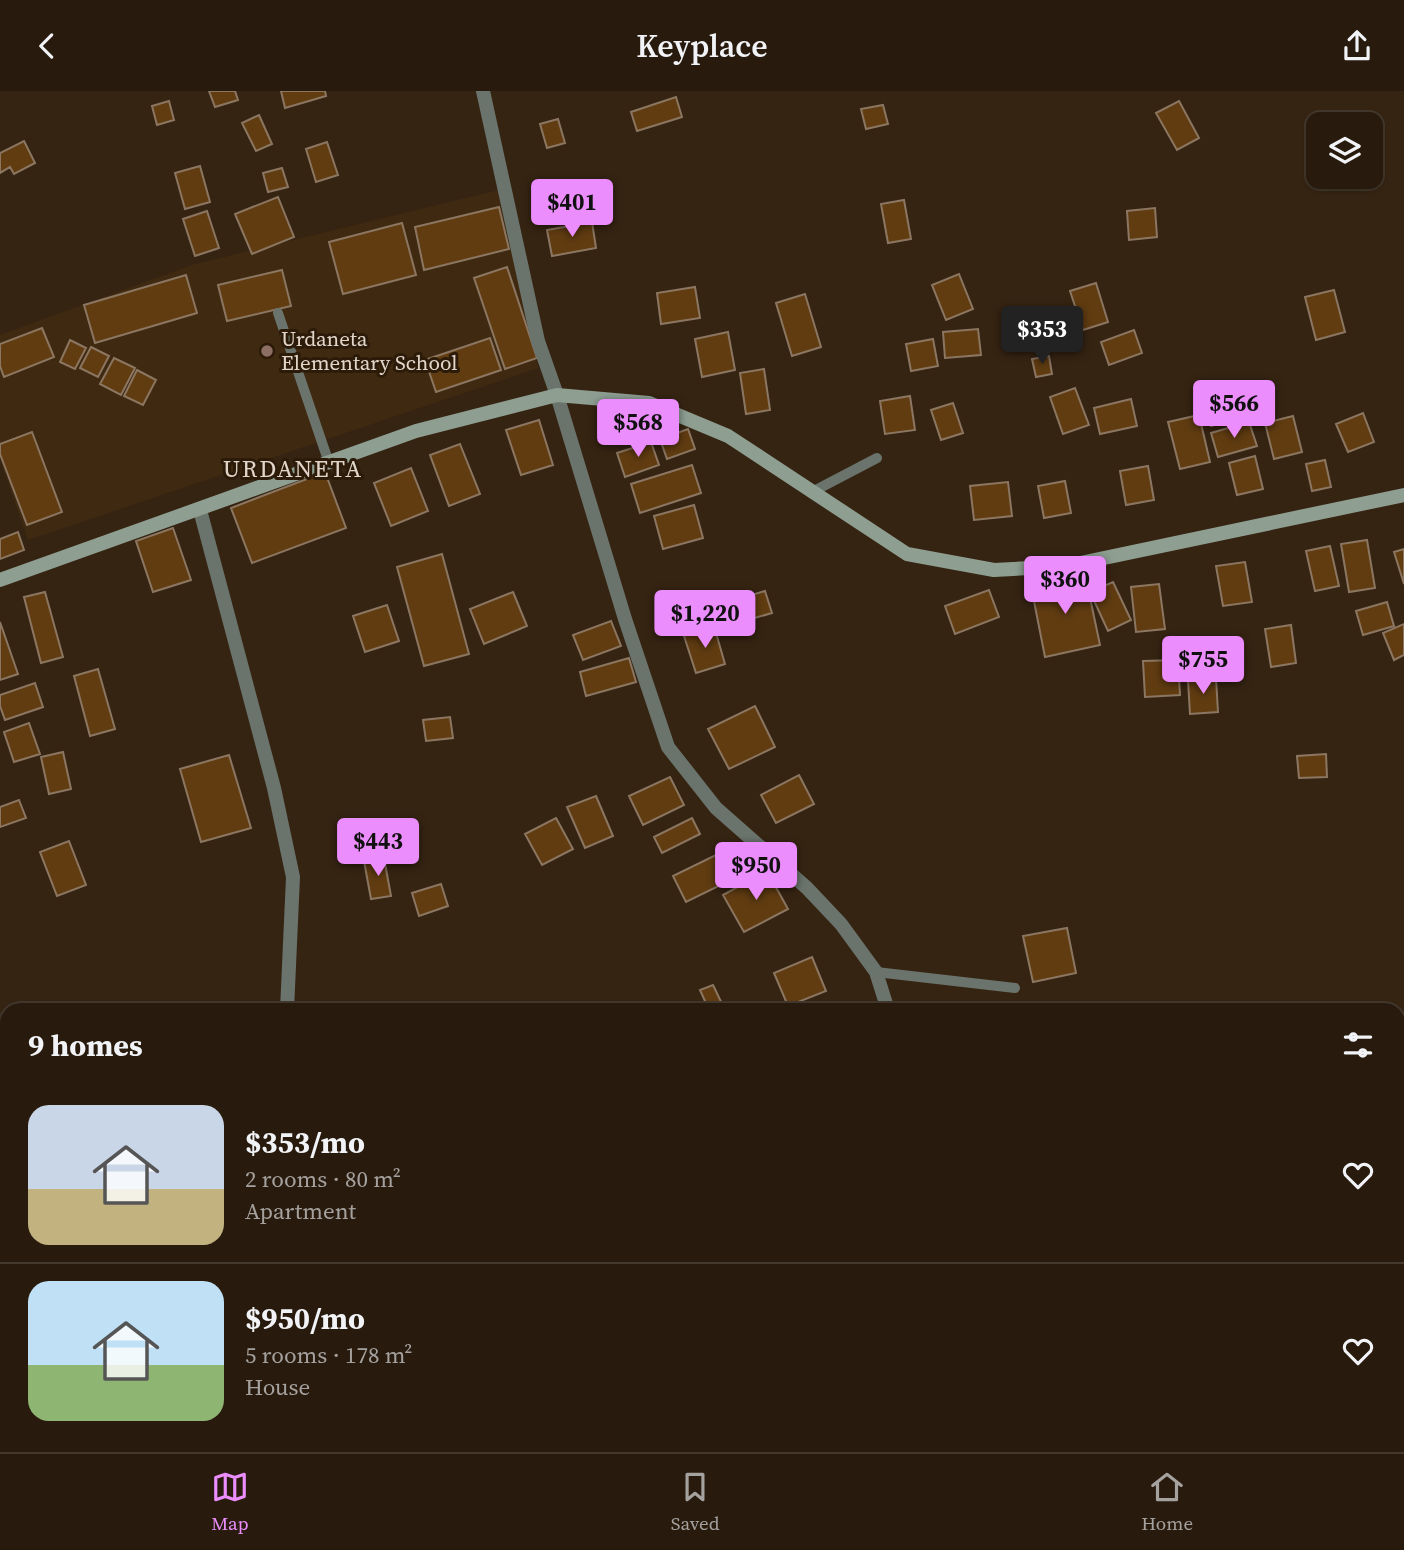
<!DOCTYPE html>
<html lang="en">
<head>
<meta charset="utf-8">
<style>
  body { margin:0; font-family:"Source Serif 4",serif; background:#34281c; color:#f1f3f6; height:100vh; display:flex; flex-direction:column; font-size:26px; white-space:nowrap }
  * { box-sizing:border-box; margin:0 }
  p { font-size:23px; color:#a5a19e }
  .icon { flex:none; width:38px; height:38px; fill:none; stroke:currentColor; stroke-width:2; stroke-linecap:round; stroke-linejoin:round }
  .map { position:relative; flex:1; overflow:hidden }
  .sheet { position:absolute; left:0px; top:912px; width:1405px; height:450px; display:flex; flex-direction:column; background:#281b0e; border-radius:21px 21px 0 0; box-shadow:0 2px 5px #0004,0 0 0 2px #44392e }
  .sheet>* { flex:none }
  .controls { position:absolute; left:1306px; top:21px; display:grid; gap:14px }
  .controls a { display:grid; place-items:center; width:77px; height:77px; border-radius:14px; background:#281b0e; box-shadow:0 2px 5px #0004,0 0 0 2px #44392e; font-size:35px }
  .price { position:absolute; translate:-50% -60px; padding:0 16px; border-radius:7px; background:#eb8dfc; color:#111; font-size:23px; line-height:46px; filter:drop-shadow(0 2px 4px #0008) }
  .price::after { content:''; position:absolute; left:50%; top:42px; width:21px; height:16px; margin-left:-10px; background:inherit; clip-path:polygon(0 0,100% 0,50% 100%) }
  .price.current { background:#222; color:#fff }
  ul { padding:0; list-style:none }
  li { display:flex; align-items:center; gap:21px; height:175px; padding:0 28px }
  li+li { border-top:2px solid #44392e }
  li span { display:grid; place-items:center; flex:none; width:196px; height:140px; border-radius:21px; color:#555 }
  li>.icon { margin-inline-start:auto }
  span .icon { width:84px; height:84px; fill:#fffc; stroke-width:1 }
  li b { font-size:30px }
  h2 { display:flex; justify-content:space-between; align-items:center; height:84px; padding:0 28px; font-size:30px }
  header { display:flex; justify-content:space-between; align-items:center; height:91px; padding:0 28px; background:#281b0e; font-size:32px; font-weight:600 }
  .tabs { display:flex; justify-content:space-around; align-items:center; height:98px; border-top:2px solid #44392e; background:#281b0e; font-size:19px; color:#a5a19e }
  .tabs a { display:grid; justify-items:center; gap:4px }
  .tabs .current { color:#eb8dfc }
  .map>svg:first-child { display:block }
</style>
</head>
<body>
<header><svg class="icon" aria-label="back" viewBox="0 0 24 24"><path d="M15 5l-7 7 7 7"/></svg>Keyplace<svg class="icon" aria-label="share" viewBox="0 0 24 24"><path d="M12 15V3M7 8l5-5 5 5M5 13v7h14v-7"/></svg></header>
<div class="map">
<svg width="1404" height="1361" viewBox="0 0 1404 1361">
  <rect width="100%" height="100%" fill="#362412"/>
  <!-- built -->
  <path fill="#402911" d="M503,98l35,179 -510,172 -28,-81v-124l192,-70z"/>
  <!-- building -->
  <path fill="#613c11" stroke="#8b7661" stroke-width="2" d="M209,0h26l3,9 -23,7z
    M281,0h44l1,5 -41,12z
    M676,6l6,20 -45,14 -6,-19z
    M169,10l5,19 -17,5 -5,-19z
    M1179,10l20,37 -22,12 -21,-37z
    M883,14l5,19 -22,5 -5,-20z
    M259,24l13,29 -16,7 -14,-28z
    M558,28l7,24 -18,5 -7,-24z
    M24,50l11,22 -21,11 -4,-7 -10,6v-20z
    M327,51l11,33 -22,7 -10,-33z
    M200,75l10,36 -25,7 -10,-36z
    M282,77l6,19 -20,5 -5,-19z
    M278,106l16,40 -42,17 -17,-40z
    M904,109l7,39 -23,4 -7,-39z
    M499,116l10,42 -85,21 -9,-43z
    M1155,117l2,29 -28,3 -2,-29z
    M207,120l12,37 -24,8 -12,-37z
    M592,131l4,26 -44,8 -5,-26z
    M402,132l14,52 -73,19 -14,-52z
    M507,176l30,91 -32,11 -31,-91z
    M282,179l9,36 -64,15 -9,-36z
    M959,183l14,35 -27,11 -14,-35z
    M186,184l11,38 -102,30 -11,-38z
    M1096,192l12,39 -25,8 -13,-39z
    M695,196l5,31 -39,6 -4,-31z
    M1334,199l11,42 -29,8 -11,-43z
    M805,203l16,53 -29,9 -16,-53z
    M42,237l12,29 -50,20 -4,-11v-22z
    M978,238l3,26 -36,3 -2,-26z
    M1134,239l8,23 -33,12 -8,-23z
    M728,241l7,38 -33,7 -7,-38z
    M490,247l11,32 -65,22 -11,-32z
    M933,248l5,27 -27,5 -5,-27z
    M70,249l16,8 -11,21 -15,-7z
    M91,256l18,9 -11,21 -18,-9z
    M1049,265l3,18 -16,3 -4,-18z
    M114,267l21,10 -14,27 -21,-11z
    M764,278l6,41 -24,4 -6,-41z
    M137,279l19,10 -13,25 -19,-9z
    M1075,297l14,37 -26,9 -13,-37z
    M910,305l5,34 -30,4 -5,-33z
    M1131,308l6,27 -37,8 -6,-26z
    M953,312l10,30 -22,7 -10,-30z
    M1224,312l3,19 -16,4 -4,-19z
    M1363,322l11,29 -26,10 -12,-28z
    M1199,324l11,47 -30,7 -12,-47z
    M1293,325l9,36 -28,7 -9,-36z
    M539,329l14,45 -32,10 -15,-45z
    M1249,331l8,24 -39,11 -7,-24z
    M688,338l7,20 -28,10 -7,-20z
    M32,341l30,80 -35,13 -27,-71v-10z
    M651,351l8,23 -34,12 -8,-24z
    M460,353l20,50 -31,12 -19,-51z
    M1255,365l8,33 -26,6 -8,-32z
    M1325,369l6,27 -19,4 -6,-27z
    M692,374l9,28 -61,20 -9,-29z
    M1148,375l6,34 -28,5 -6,-34z
    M411,377l17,43 -37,15 -17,-43z
    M325,381l21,56 -94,35 -21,-55z
    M1065,390l6,32 -27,5 -6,-32z
    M1008,391l4,34 -38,4 -4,-34z
    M694,414l9,33 -40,11 -9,-33z
    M173,437l18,52 -38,12 -17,-51z
    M18,441l6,18 -24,9v-20z
    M1367,449l8,48 -26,4 -8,-48z
    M1330,455l9,40 -24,5 -9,-40z
    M1404,458v35l-10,-32z
    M442,463l27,100 -45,12 -27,-99z
    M1245,471l7,40 -29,4 -7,-40z
    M1085,483l15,71 -55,12 -14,-71z
    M1113,491l18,38 -23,11 -18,-39z
    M1159,493l6,45 -29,3 -5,-45z
    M989,499l10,27 -44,17 -10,-28z
    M765,500l7,22 -21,6 -6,-22z
    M45,501l18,65 -22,6 -17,-66z
    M513,501l14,34 -43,18 -14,-35z
    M1387,511l7,24 -31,9 -7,-24z
    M387,514l12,36 -34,11 -12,-36z
    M611,530l10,25 -38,14 -10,-25z
    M0,531l18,52 -18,6z
    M1404,533v31l-10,5 -11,-27z
    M1291,534l5,38 -25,4 -6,-38z
    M714,535l11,38 -29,9 -12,-37z
    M629,567l7,24 -50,14 -6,-24z
    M1178,569l2,35 -35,2 -2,-36z
    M98,578l17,60 -25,7 -16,-60z
    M1216,587l2,34 -28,2 -2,-34z
    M35,592l8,24 -38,13 -5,-14v-11z
    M755,615l20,41 -46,22 -21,-40z
    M450,626l3,21 -27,3 -3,-21z
    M29,632l11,31 -26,8 -10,-30z
    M63,661l8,37 -22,5 -8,-37z
    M1326,663l1,23 -28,1 -2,-22z
    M229,664l22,73 -50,14 -21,-73z
    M799,684l15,29 -38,19 -15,-28z
    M670,686l14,28 -41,20 -14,-29z
    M596,705l17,40 -28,12 -18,-41z
    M19,709l7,18 -26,9v-20z
    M556,727l17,31 -31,16 -17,-31z
    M692,727l8,16 -38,19 -8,-16z
    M69,750l17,44 -29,11 -17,-44z
    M724,760l13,26 -51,25 -13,-26z
    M384,767l7,38 -20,3 -7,-38z
    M767,780l21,38 -44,23 -21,-37z
    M441,793l7,22 -29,10 -7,-23z
    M1067,837l9,45 -43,9 -10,-46z
    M812,866l14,34 -38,15 -14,-33z
    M713,894l12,25h-16l-9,-20z"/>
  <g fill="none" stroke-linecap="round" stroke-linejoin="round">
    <!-- lane -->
    <path stroke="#6a746c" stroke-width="10" d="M278,222l51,150
      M812,401l65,-34
      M876,881l139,16"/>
    <!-- street -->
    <path stroke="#6a746c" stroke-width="14" d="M483,0l55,250 19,54 68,224 43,128 48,61 91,80 34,36 35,48 12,38
      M200,419l74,278 19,89 -6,133
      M1131,1354l36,7
      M284,1361l1,-7
      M949,1361l5,-7"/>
    <!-- secondary -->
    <path stroke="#8e9f92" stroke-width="14" d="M0,489l416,-149 141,-36 92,8 79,33 179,118 87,16 72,-4 338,-71"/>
  </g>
  <!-- markers -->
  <circle fill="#8d6e63" stroke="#2c1b08" stroke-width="2.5" cx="267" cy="260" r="7"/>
  <g text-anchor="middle" stroke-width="6" stroke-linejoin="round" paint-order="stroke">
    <!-- poi labels -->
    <g font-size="21" fill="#e2d6cb" stroke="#2c1b08" text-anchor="start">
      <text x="281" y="255">Urdaneta<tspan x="281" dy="24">Elementary School</tspan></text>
    </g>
    <!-- quarter labels -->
    <g font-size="24" letter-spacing="2" fill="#e2d6cb" stroke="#2c1b08">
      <text x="293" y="386">URDANETA</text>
    </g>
  </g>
</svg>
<div class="controls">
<a><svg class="icon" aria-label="layers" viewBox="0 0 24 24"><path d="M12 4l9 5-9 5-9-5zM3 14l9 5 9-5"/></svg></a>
</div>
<b class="price" style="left:572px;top:148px">$401</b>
<b class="price current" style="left:1042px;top:275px">$353</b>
<b class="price" style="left:1234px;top:349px">$566</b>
<b class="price" style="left:638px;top:368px">$568</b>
<b class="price" style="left:1065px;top:525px">$360</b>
<b class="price" style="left:705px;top:559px">$1,220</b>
<b class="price" style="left:1203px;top:605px">$755</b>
<b class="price" style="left:378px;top:787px">$443</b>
<b class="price" style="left:756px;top:811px">$950</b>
<section class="sheet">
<h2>9 homes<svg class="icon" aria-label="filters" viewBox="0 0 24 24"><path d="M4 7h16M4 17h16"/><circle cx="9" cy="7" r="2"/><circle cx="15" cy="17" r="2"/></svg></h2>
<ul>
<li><span style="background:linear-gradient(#c9d6e8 60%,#c2b280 0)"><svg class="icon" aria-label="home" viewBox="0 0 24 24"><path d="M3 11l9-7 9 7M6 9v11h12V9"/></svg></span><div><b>$353/mo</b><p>2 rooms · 80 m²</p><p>Apartment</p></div><svg class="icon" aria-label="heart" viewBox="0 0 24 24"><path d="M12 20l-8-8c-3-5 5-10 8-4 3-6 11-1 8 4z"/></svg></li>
<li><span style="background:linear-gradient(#bfe0f5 60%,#8fb573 0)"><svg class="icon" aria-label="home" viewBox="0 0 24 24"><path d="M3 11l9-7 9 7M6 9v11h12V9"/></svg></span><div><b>$950/mo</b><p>5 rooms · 178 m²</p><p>House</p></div><svg class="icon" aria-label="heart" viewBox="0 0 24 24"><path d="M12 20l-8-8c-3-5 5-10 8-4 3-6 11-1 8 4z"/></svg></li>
</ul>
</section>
</div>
<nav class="tabs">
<a class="current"><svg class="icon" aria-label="map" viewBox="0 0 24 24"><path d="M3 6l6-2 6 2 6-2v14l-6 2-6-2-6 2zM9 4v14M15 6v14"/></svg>Map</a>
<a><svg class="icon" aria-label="saved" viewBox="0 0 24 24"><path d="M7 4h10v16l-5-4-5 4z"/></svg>Saved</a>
<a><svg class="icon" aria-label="home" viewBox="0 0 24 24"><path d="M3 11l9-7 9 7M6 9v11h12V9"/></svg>Home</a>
</nav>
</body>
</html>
